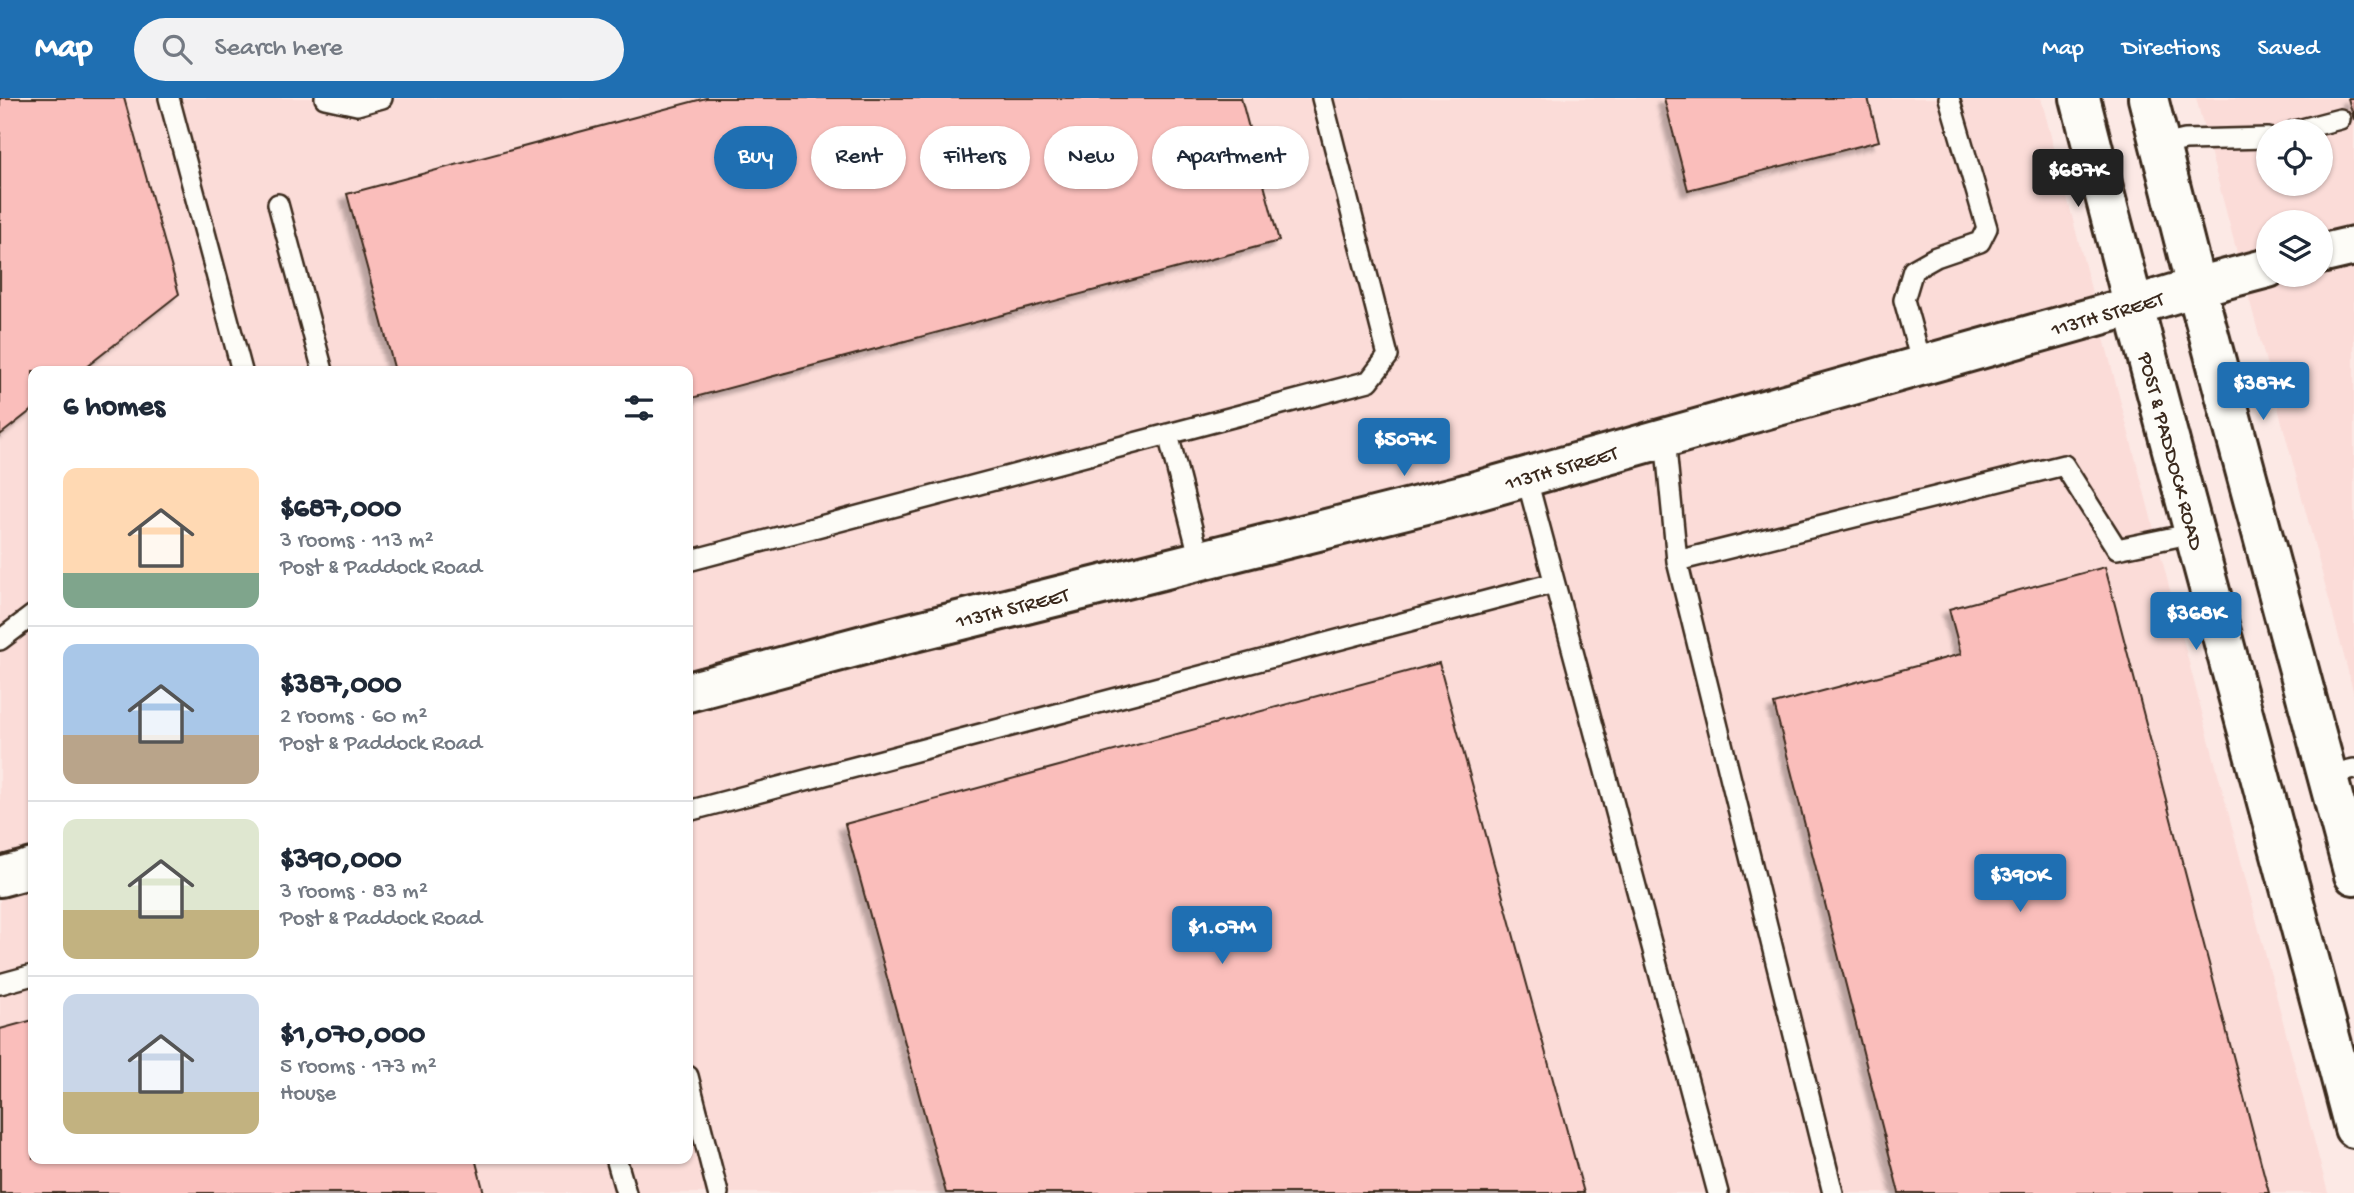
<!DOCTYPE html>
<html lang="en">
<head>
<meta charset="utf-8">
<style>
  body { margin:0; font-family:"Gochi Hand",sans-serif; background:#f2f2f3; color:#1f2937; height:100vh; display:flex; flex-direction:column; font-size:26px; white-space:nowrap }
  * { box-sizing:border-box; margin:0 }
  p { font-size:23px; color:#747a83 }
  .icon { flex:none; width:38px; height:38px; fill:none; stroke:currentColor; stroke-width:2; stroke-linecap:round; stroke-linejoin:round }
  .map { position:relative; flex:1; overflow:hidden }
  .side { position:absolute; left:28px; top:268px; width:665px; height:798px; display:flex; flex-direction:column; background:#fff; border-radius:14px; box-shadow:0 2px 5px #0004 }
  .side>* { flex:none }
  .banner { position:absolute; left:714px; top:28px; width:665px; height:63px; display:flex; gap:14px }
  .buttons { position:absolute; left:2256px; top:21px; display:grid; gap:14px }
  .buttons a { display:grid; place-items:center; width:77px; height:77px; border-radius:50%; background:#fff; box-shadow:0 2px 5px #0004; font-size:35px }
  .price { position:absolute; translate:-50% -60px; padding:0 16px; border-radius:7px; background:#1f6fb2; color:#fff; font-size:23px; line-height:46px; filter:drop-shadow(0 2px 4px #0008) }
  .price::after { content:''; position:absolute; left:50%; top:42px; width:21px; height:16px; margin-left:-10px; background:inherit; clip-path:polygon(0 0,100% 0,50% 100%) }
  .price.selected { background:#222; color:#fff }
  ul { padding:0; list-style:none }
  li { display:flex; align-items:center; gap:21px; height:175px; padding:0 35px }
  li+li { border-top:2px solid #e0e1e3 }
  li span { display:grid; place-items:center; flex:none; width:196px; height:140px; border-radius:14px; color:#555 }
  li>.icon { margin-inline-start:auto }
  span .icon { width:84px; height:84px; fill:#fffc; stroke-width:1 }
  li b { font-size:30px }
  h2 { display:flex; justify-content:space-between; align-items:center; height:84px; padding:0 35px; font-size:30px }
  .chip { padding:0 24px; border-radius:32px; background:#fff; box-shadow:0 2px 5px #0004; font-size:24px; line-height:63px }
  .chip.selected { background:#1f6fb2; color:#fff }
  header { display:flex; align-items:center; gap:42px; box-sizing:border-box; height:98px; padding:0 35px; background:#1f6fb2; color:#fff }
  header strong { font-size:33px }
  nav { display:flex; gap:38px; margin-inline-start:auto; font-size:24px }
  .search { width:490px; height:63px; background:#f2f2f3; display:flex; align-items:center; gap:18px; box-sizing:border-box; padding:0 24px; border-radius:38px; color:#747a83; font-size:26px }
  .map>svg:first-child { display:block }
</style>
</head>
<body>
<header>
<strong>Map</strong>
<div class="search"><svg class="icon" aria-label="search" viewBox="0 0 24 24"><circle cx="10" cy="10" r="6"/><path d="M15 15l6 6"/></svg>Search here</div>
<nav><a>Map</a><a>Directions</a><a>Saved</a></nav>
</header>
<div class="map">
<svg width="2354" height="1095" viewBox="0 0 2354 1095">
  <defs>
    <filter id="shadow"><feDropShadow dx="-6" dy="6" stdDeviation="2" flood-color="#0004"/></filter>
  </defs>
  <rect width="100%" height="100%" fill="#fce9e5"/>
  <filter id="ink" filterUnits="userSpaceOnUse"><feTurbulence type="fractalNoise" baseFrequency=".0143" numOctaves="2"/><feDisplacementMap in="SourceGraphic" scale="14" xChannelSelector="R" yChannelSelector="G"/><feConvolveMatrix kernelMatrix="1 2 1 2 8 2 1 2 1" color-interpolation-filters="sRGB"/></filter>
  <g filter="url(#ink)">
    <!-- built -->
    <path fill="#fbdcd8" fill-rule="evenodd" d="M0,0h2041l287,1095h-2328zM33,273h655v787h-655z
      M2196,0h158v596zM2268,33h52v53h-52zM2268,124h52v53h-52z"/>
    <!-- building -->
    <path fill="#fabebb" stroke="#3b2a1e" stroke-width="2" filter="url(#shadow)" d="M0,0h124l55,196 -98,77h-48v38l-33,26z
      M706,0h535l38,143 -591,158v-28h-293l-48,-177z
      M1664,0h204l11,43 -191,49z
      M2348,0h6v22z
      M2105,469l164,626h-370l-125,-489 187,-50 -12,-45z
      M1439,565l145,530h-638l-101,-369z
      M33,922v138h442l9,35h-484v-164z"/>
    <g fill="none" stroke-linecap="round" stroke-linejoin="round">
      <!-- service casing -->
      <g stroke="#3b2a1e" stroke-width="24">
        <path id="service" d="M169,0l73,273
          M325,0l32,7 25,-7
          M2294,33l46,-12
          M2160,48l25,-6 83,-2
          M278,106l45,167
          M1922,267l-18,-65 9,-30 23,-13 44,-15 7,-14 -38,-130
          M1168,336l32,126
          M1665,340l12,123 387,-96 53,84 77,-16
          M1526,378l192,717
          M688,463l681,-180 19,-25 -66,-258
          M1677,463l156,632
          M0,542l33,-25
          M2327,677l27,-6
          M688,713l866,-228
          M0,886l33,-9
          M688,978l30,117
          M616,1060l10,35"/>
      </g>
      <!-- minor casing -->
      <g stroke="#3b2a1e" stroke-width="44">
        <path id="minor" d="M2320,156l34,-8
          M2196,189l72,-19
          M688,594l190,-51 584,-146 671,-189
          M0,779l33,-9"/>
      </g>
      <!-- tertiary casing -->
      <g stroke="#3b2a1e" stroke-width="44">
        <path id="tertiary" d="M2080,0c87,345 184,686 274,1030
          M2148,0l48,189 158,588
          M2133,208l63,-19"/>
      </g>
      <!-- service -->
      <use href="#service" stroke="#fdfcf7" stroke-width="19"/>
      <!-- minor -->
      <use href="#minor" stroke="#fdfcf7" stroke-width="38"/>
      <!-- tertiary -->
      <use href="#tertiary" stroke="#fdfcf7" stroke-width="38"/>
    </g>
  </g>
  <g text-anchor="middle" stroke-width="5" stroke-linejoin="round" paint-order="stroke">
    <!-- street labels -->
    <g font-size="21" fill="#3b2a1e" stroke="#fdfcf7">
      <text transform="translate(2107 215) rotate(-16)" y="7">113TH STREET</text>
      <text transform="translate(2172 353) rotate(75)" y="7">POST &amp; PADDOCK ROAD</text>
      <text transform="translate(1561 369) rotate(-16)" y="7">113TH STREET</text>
      <text transform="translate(1012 509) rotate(-14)" y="7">113TH STREET</text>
    </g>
  </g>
</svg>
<div class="buttons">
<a><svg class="icon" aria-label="locate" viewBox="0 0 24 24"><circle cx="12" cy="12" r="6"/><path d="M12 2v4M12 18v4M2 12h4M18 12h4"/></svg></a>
<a><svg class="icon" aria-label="layers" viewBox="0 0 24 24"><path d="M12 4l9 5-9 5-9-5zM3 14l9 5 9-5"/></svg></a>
</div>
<b class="price selected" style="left:2078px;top:111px">$687K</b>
<b class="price" style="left:2263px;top:324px">$387K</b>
<b class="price" style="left:1404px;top:380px">$507K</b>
<b class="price" style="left:2196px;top:554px">$368K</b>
<b class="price" style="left:2020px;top:816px">$390K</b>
<b class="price" style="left:1222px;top:868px">$1.07M</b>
<div class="banner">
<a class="chip selected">Buy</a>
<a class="chip">Rent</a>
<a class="chip">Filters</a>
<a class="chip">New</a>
<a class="chip">Apartment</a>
</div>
<section class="side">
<h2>6 homes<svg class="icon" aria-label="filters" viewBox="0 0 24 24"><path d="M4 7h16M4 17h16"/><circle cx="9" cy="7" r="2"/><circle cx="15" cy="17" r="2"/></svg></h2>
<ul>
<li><span style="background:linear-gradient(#ffd9b3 75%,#7fa58c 0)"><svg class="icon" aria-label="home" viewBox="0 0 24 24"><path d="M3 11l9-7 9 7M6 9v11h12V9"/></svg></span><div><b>$687,000</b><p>3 rooms · 113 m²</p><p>Post &amp; Paddock Road</p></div></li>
<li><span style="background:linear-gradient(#a9c7e8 65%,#b9a48a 0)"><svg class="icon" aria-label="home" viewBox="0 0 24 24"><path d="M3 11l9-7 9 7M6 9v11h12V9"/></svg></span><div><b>$387,000</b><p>2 rooms · 60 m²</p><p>Post &amp; Paddock Road</p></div></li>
<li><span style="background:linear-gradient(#dfe7d0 65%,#c2b280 0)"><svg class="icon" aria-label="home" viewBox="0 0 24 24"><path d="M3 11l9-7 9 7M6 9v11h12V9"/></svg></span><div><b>$390,000</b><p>3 rooms · 83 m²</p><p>Post &amp; Paddock Road</p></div></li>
<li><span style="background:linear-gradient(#c9d6e8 70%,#c2b280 0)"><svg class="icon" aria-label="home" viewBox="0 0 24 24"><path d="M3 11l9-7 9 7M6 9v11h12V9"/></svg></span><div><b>$1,070,000</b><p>5 rooms · 173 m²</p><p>House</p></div></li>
</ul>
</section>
</div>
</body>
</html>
